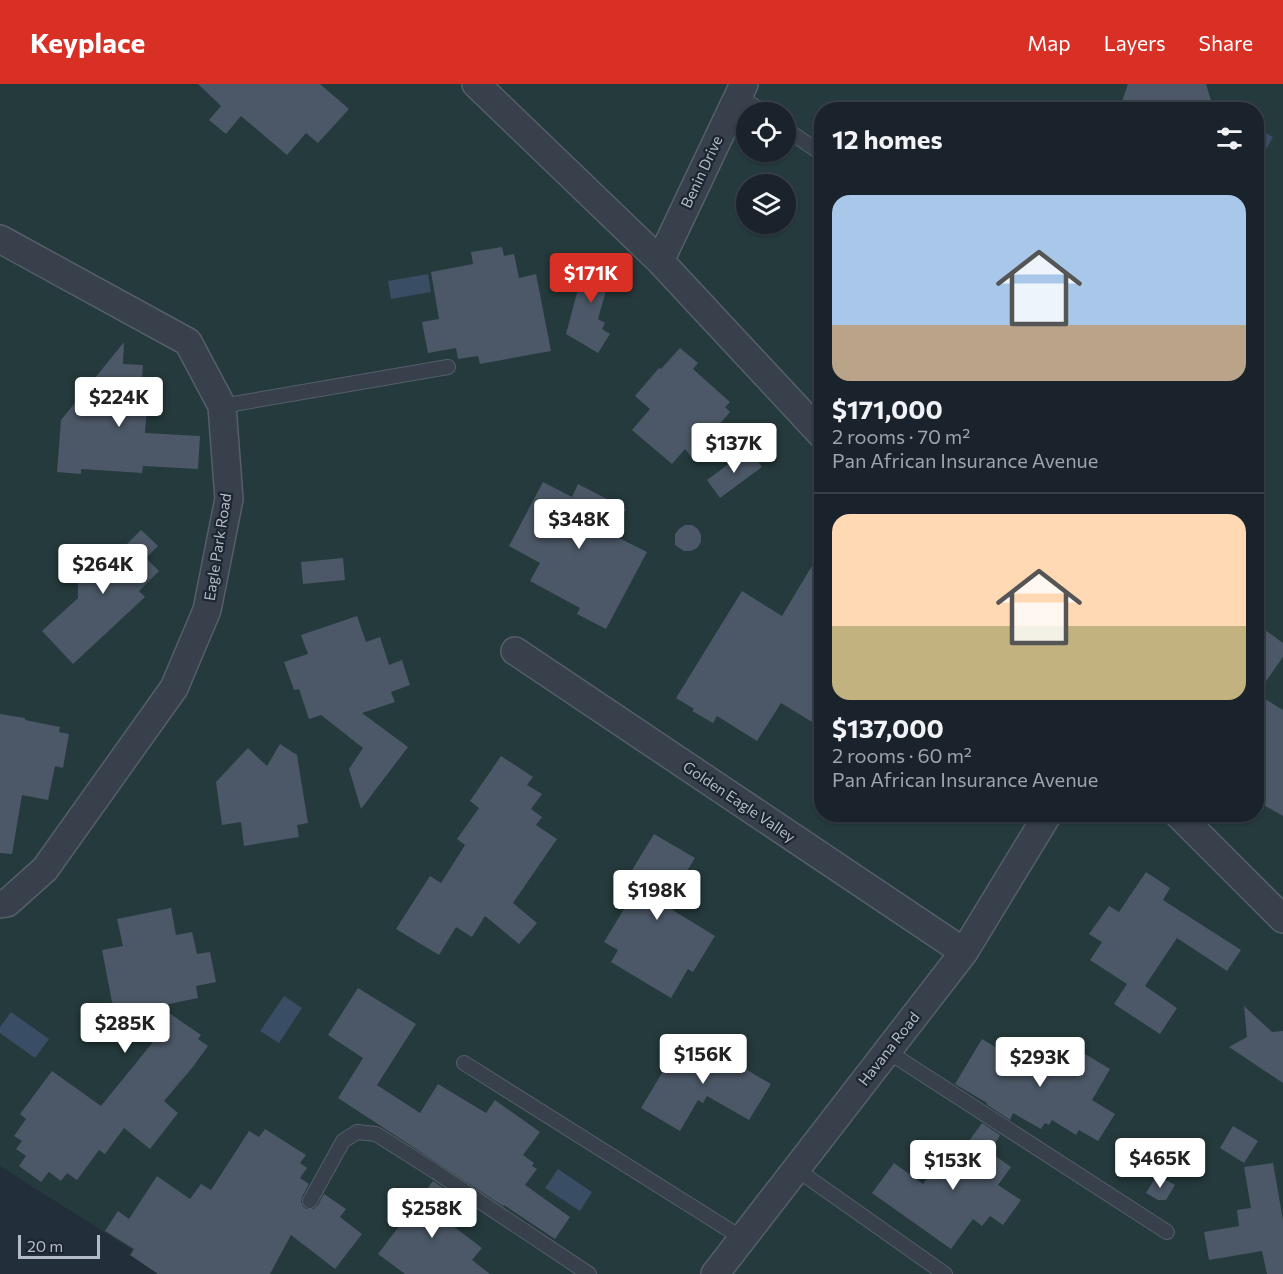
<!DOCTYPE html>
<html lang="en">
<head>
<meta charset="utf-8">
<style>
  body { margin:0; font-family:Commissioner,sans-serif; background:#232a34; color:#f1f3f6; height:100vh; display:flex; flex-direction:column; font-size:22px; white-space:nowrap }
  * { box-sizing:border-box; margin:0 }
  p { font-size:20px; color:#9fa4a9 }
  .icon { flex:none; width:33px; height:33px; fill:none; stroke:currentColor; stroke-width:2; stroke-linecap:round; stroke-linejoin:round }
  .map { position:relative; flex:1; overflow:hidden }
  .side { position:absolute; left:814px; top:18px; width:450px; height:720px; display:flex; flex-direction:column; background:#1a222c; border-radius:24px; box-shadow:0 2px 4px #0004,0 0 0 2px #383f48 }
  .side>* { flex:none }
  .fabs { position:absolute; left:736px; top:18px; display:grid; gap:12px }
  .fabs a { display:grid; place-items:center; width:60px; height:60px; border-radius:50%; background:#1a222c; box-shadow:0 2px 4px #0004,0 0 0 2px #383f48; font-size:30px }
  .scale { position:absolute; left:18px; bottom:15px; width:82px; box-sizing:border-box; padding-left:6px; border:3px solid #b2bbc7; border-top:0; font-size:16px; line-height:21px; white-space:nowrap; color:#b2bbc7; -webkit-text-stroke:4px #1c2530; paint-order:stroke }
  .price { position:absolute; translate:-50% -51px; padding:0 14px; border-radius:6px; background:#fff; color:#222; font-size:20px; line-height:39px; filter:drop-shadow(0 2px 3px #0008) }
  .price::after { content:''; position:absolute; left:50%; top:36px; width:18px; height:14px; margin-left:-9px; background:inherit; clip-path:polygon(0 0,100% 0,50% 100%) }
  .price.active { background:#d93025; color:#fff }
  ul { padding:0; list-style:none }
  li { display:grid; align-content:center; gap:12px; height:318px; padding:0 18px }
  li+li { border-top:2px solid #383f48 }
  li span { display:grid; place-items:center; height:186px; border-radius:18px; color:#555 }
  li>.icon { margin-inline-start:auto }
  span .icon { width:108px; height:108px; fill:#fffc; stroke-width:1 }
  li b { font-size:26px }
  h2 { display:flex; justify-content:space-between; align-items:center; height:72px; padding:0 18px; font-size:26px }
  header { display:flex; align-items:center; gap:36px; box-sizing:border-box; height:84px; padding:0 30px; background:#d93025; color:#fff }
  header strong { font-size:28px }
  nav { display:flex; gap:33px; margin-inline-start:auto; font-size:21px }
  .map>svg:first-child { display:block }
</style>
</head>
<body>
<header>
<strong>Keyplace</strong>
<nav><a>Map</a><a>Layers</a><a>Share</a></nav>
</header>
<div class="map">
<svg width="1283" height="1190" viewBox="0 0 1283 1190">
  <rect width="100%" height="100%" fill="#232e3b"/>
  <!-- green -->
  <path fill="#253a3c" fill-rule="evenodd" d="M0,0h1283v1190h-1113l-170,-108zM822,26h435v704h-435zM747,28h39v40h-39zM747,100h39v40h-39z"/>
  <!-- water -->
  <path fill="#394d64" d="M1257,44l16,9 -16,29z
    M428,190l3,18 -40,7 -3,-18z
    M284,912l18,12 -23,35 -19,-12z
    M11,928l38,27 -14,19 -35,-25v-6z
    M558,1085l34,23 -12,19 -35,-23z"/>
  <!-- building -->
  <path fill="#4c5867" d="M198,0h122l29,25 -31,34 -12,-10 -19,22 -46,-39 -15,18 -17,-14 12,-14z
    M1128,0h78l8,26h-95z
    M502,163l2,9 10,-2 5,24 17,-4 15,77 -71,13 -2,-8 -20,3 -2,-11 -28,5 -6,-31 17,-3 -8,-47 42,-8 -2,-12z
    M587,171l27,7 -16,57 7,4 -3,6 8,5 -12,19 -32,-19z
    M124,258l-1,22 20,1 -2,26 7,1 -3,41 55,3 -2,33 -55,-3 -1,7 -61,-4v5l-24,-2 4,-52z
    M680,264l18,15 -5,6 37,33 -5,5 5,5 -39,45 -6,-8 -13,15 -40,-34 18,-21 -15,-13 24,-28 2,1z
    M749,365l13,18 -42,31 -13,-18z
    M543,398l29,15 6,-13 48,25 -13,26 34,17 -41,77 -29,-15 3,-6 -50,-27 10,-18 -31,-17z
    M685,441h7l6,4 3,6v7l-4,6 -6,3h-7l-9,-6v-11l4,-5z
    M141,446l17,16 -12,12 13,13 -20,20 6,6 -72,67 -31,-33 36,-33v-47l43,-1z
    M822,465v179l-41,-25 -24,38 -40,-25 -4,7 -21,-12 2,-2 -18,-11 66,-107 40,25z
    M343,474l2,22 -42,4 -2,-22z
    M357,532l9,26 14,-5 9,28 13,-5 8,25 -19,7 4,10 -33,11 46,34 -47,62 -12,-40 14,-21 -42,-33 -12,4 -10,-30 -5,1 -10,-28 24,-8 -7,-19z
    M1265,546l18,13v14l-26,37v-52z
    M1257,610l26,16v106l-26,-15z
    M0,630l25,4v2l35,7 -1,5 10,2 -6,34 -8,-2 -7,34 -26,-5 -10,59 -12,-1z
    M280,660l17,11 11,68 -11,2 2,12 -55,9 -3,-24 -19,3 -6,-43 32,-34 19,18z
    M501,672l32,21 -6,8 15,9 -11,15 11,8 -6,8 21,14 -44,64 24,20 -18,21 -34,-28 -13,21 -16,-10 -17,28 -43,-26 34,-53 11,7 24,-38 -8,-6 22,-31 -9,-7z
    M654,750l41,24 -29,48 49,30 -22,36 -5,-3 -17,29 -60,-36 7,-12 -14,-8 23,-38 -12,-6z
    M1146,788l24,16 -7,12 78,50 -14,21 -50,-33 -32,48 32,22 -17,26 -46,-30 13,-20 -37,-24 12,-18 -13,-8 20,-28 10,6z
    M171,824l5,27 16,-3 5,22 13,-2 6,30 -20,4 2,12 -39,8 42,29 -3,4 10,7 -16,22 -28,33 14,12 -28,36 -26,-21 -19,26 -6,-4 -22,30 -10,-7 -6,8 -12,-9 -8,10 -22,-16 7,-10 -10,-7 6,-8 -8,-5 12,-17 -6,-5 32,-43 49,35 52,-64 -8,-5 3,-6 -36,-29 -10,-52 21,-4 -6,-27z
    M358,904l58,36 -39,61 43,28 18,-29 48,29 9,-13 45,32 -17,23 11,8 -2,3 5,3 -12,16 45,32 -15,22 -51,-34 -1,1 -165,-108 25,-40 -35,-23z
    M1244,922l28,26 11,-1v52l-54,-36 18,-10z
    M688,952l28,16 1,-1 19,11 -1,1 36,21 -22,36 -42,-24 -4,7 -5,-3 -18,31 -39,-23 33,-55 3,2z
    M982,955l35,21 40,-19 13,30 12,-19 28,17 -18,31 23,14 -17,27 -19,-11 -3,5 -24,-15 -3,5 -4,-2 -4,6 -28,-16 -3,7 -24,-16 1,-1 -32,-19z
    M982,1039l18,12 -10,17 21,15 -13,18 23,15 -18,25 -13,-9 -8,10 -9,-7 -22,30 -79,-56 22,-30 29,21 22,-32 11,7z
    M1233,1042l25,15 -14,22 -24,-15z
    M265,1045l41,26 -6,8 7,5 -7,10 9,6 -7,13 -1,5 2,4 3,3h8l4,-4 6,-11 22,15 -6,8 22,17 -27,35 -44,-34 -21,39h-112l-28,-19 4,-6 -29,-18 13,-20 11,8 28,-43 33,23 11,-15 10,6 38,-59 10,6z
    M1273,1079l10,57v54h-16l-5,-23 -53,9 -5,-28 35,-6 -2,-16 14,-2 -7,-41z
    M1157,1091l18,10 -9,15h-8l-12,-7z
    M433,1097l30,20 -15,21 34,26 -10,12 18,14h-85l-27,-20z"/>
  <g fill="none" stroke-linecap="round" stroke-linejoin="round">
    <!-- service casing -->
    <g stroke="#555e69" stroke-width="16">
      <path id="service" d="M738,11l25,17
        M786,45l36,25
        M222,322l226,-39
        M887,967l280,181
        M464,979l278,175
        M796,1085l149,105
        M310,1117l33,-60 14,-9 19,2 60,38 153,102"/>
    </g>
    <!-- minor casing -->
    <g stroke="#555e69" stroke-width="30">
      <path id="minor" d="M476,0l184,177 162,174
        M0,155l188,103 34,64 7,93 -22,111 -33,78 -129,181 -38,34 -7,1
        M660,177l84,-177
        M515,567l449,301
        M1178,730l105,105
        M715,1190l249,-322 84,-138"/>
    </g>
    <!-- service -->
    <use href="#service" stroke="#37404b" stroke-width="14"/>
    <!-- minor -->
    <use href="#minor" stroke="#37404b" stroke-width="27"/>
  </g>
  <g text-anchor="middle" stroke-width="4.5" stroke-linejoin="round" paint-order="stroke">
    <!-- street labels -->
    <g font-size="15" fill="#b2bbc7" stroke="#1c2530">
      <text transform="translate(702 88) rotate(-65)" y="5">Benin Drive</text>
      <text transform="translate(218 463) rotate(-81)" y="5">Eagle Park Road</text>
      <text transform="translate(739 718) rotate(34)" y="5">Golden Eagle Valley</text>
      <text transform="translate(889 965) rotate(-52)" y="5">Havana Road</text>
    </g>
  </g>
</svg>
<div class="fabs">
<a><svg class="icon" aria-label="locate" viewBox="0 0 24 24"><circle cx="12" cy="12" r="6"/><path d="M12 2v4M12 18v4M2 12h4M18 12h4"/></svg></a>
<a><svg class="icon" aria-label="layers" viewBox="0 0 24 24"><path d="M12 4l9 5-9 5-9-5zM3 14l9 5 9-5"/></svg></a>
</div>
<div class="scale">20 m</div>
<b class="price active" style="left:591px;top:220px">$171K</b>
<b class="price" style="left:119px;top:344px">$224K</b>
<b class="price" style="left:734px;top:390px">$137K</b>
<b class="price" style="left:579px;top:466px">$348K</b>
<b class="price" style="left:103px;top:511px">$264K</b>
<b class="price" style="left:657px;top:837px">$198K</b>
<b class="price" style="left:125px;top:970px">$285K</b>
<b class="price" style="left:703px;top:1001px">$156K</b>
<b class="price" style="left:1040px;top:1004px">$293K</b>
<b class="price" style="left:1160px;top:1105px">$465K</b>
<b class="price" style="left:953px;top:1107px">$153K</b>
<b class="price" style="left:432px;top:1155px">$258K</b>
<section class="side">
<h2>12 homes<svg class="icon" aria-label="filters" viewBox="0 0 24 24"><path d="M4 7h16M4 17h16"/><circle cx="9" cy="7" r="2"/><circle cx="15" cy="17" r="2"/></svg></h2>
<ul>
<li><span style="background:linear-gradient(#a9c7e8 70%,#b9a48a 0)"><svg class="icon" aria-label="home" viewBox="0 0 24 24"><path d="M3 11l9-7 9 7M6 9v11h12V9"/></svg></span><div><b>$171,000</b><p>2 rooms · 70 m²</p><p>Pan African Insurance Avenue</p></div></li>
<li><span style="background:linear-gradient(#ffd9b3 60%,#c2b280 0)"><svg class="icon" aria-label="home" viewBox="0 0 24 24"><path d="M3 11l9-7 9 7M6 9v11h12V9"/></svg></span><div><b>$137,000</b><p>2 rooms · 60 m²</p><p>Pan African Insurance Avenue</p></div></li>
</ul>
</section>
</div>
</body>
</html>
